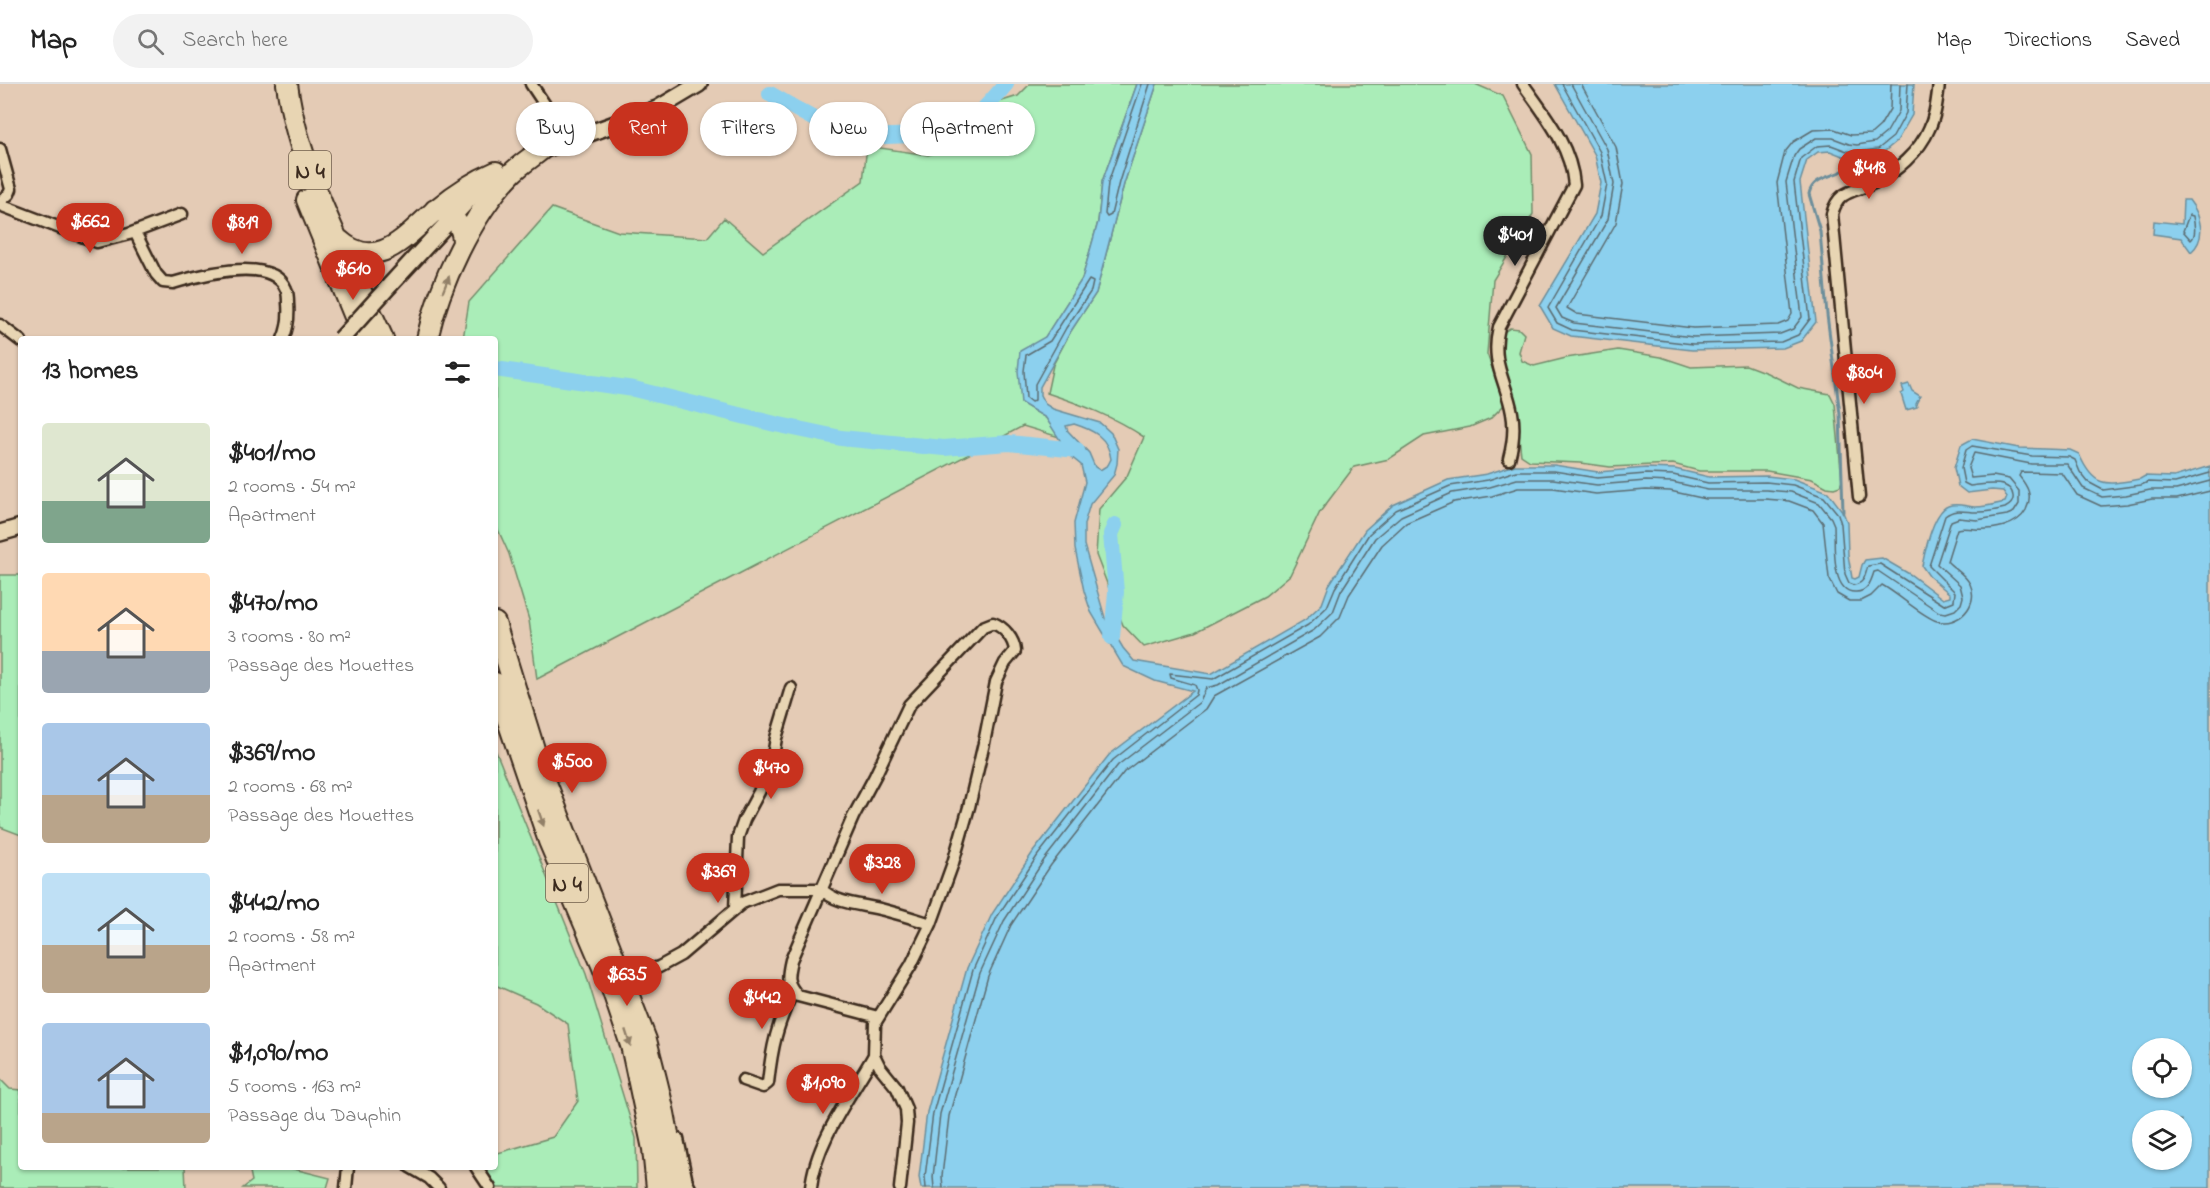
<!DOCTYPE html>
<html lang="en">
<head>
<meta charset="utf-8">
<style>
  body { margin:0; font-family:"Indie Flower",sans-serif; background:#f2f2f2; color:#222; height:100vh; display:flex; flex-direction:column; font-size:22px; white-space:nowrap }
  * { box-sizing:border-box; margin:0 }
  p { font-size:20px; color:#767676 }
  .icon { flex:none; width:33px; height:33px; fill:none; stroke:currentColor; stroke-width:2; stroke-linecap:round; stroke-linejoin:round }
  .map { position:relative; flex:1; overflow:hidden }
  .details { position:absolute; left:18px; top:252px; width:480px; height:834px; display:flex; flex-direction:column; background:#fff; border-radius:6px; box-shadow:0 2px 4px #0004 }
  .details>* { flex:none }
  .hud { position:absolute; left:516px; top:18px; width:570px; height:54px; display:flex; gap:12px }
  .fabs { position:absolute; left:2132px; top:954px; display:grid; gap:12px }
  .fabs a { display:grid; place-items:center; width:60px; height:60px; border-radius:50%; background:#fff; box-shadow:0 2px 4px #0004; font-size:30px }
  .price { position:absolute; translate:-50% -51px; padding:0 14px; border-radius:21px; background:#c8321e; color:#fff; font-size:20px; line-height:39px; filter:drop-shadow(0 2px 3px #0008) }
  .price::after { content:''; position:absolute; left:50%; top:36px; width:18px; height:14px; margin-left:-9px; background:inherit; clip-path:polygon(0 0,100% 0,50% 100%) }
  .price.on { background:#222; color:#fff }
  ul { padding:0; list-style:none }
  li { display:flex; align-items:center; gap:18px; height:150px; padding:0 24px }
  li span { display:grid; place-items:center; flex:none; width:168px; height:120px; border-radius:6px; color:#555 }
  li>.icon { margin-inline-start:auto }
  span .icon { width:72px; height:72px; fill:#fffc; stroke-width:1 }
  li b { font-size:26px }
  h2 { display:flex; justify-content:space-between; align-items:center; height:72px; padding:0 24px; font-size:26px }
  .pill { padding:0 21px; border-radius:27px; background:#fff; box-shadow:0 2px 4px #0004; font-size:21px; line-height:54px }
  .pill.on { background:#c8321e; color:#fff }
  header { display:flex; align-items:center; gap:36px; box-sizing:border-box; height:84px; padding:0 30px; background:#fff; border-bottom:2px solid #e0e0e0 }
  header strong { font-size:28px }
  nav { display:flex; gap:33px; margin-inline-start:auto; font-size:21px }
  .search { width:420px; height:54px; background:#f2f2f2; display:flex; align-items:center; gap:15px; box-sizing:border-box; padding:0 21px; border-radius:33px; color:#767676; font-size:22px }
  .map>svg:first-child { display:block }
</style>
</head>
<body>
<header>
<strong>Map</strong>
<div class="search"><svg class="icon" aria-label="search" viewBox="0 0 24 24"><circle cx="10" cy="10" r="6"/><path d="M15 15l6 6"/></svg>Search here</div>
<nav><a>Map</a><a>Directions</a><a>Saved</a></nav>
</header>
<div class="map">
<svg width="2210" height="1104" viewBox="0 0 2210 1104">
  <rect width="100%" height="100%" fill="#e4cbb5"/>
  <filter id="ink" filterUnits="userSpaceOnUse"><feTurbulence type="fractalNoise" baseFrequency=".0167" numOctaves="2"/><feDisplacementMap in="SourceGraphic" scale="12" xChannelSelector="R" yChannelSelector="G"/><feConvolveMatrix kernelMatrix="1 2 1 2 8 2 1 2 1" color-interpolation-filters="sRGB"/></filter>
  <g filter="url(#ink)">
    <!-- green -->
    <path fill="#aaedb8" stroke="#728c6b" stroke-width="1.5" d="M1030,0h107l-35,98 -4,40 -16,57 -37,58 -24,66 25,15 13,19 -36,-11 -486,253 -8,-59 -20,-66 -14,-31v-184h-32l6,-37 83,-94 67,24 88,6 17,-20 39,34 100,-71 4,-35 61,9 67,-20 11,-18 -10,-14 22,-7z
      M1157,0h318l28,12 29,58 1,60 -40,66 -6,74 18,50 -14,14 -21,9 -46,9 -35,23 -35,8 -34,45 -30,63 -25,21 -70,36 -51,15 -21,-22 -27,-70 3,-46 28,-33 17,-39c-32,-21 -61,-32 -97,-44l6,-28 18,-34 25,-38 28,-109z
      M1510,244l9,1 5,5 -5,18 3,9 12,5 32,-8 52,-8 43,7 30,10 55,-2 21,8 31,15 32,6 5,10 7,77 -2,5 -6,2 -7,-1 -15,-8 -45,-8h-68l-26,-7 -63,3 -29,-4 -51,-2 -9,-6 -5,-46 -16,-50 2,-26z
      M0,491h21v260l-21,-8z
      M495,665l91,225 50,164 1,50h-146l-12,-21h16v-16l3,2 55,-16 25,-36 -10,-77 -32,-21 -41,-18z
      M0,995l10,10 11,1v77h164l1,21h-186z
      M249,1083h37l44,11 -3,10h-84l9,-7z"/>
    <!-- water -->
    <path fill="#8cd0ee" stroke="#6c8e9b" stroke-width="1.5" fill-rule="evenodd" d="M1137,0h20l-33,100 -28,109 -25,38 -31,56v8l5,9 8,5 47,14 11,10 7,16 -1,15 -3,11 -24,29 -6,20v21l21,73 18,30 11,13 77,13 94,-54 17,-16 7,-19 36,-55 28,-25 55,-25 39,-6 28,-9h39l44,7 48,-4 29,1 34,8 58,-1 27,3 34,13 15,20 4,10 1,33 4,23 3,1 4,-2 3,-12 3,-5 17,-2 29,17 32,24 7,-2v-3l-21,-18 -7,-10c3,-15 11,-54 26,-60 9,-4 19,1 28,1 10,0 20,-3 29,-5l2,-5 -4,-6 -11,-1 -25,3 -9,-7 -4,-18 7,-23 11,-6 47,9 51,2 9,4c15,35 27,31 61,25l5,-3 29,1 36,-11v722h-1289l-2,-11 8,-65 40,-144 25,-54 41,-62 76,-97 84,-64 -38,-10 -32,-15 -32,-54 -7,-21 -9,-42 -1,-26 11,-41 -4,-17 -11,-9 -24,-38 -25,-15 -3,-32 2,-20 25,-14 37,-58 16,-57 4,-40zM1074,340c19,6 34,13 37,35l-3,6 -8,5 -5,-3 -6,-14 -21,-22 -2,-5zM2142,964h39v40h-39zM2142,1036h39v40h-39z
      M1555,0h359l-2,31 -15,26 -17,14 -17,3 -18,-1 -15,-6 -12,1 -11,8 -7,22 16,140 -15,19 -18,7 -91,2 -121,-14 -18,-8 -13,-22 55,-92 6,-31 -6,-28z
      M2183,116h6c12,15 18,38 2,52l-10,-14 -28,-4 1,-13 28,3z
      M1909,300l3,7 8,5 -4,8 1,3 -11,3 -5,-16 3,-2 -2,-6z"/>
    <g fill="none" stroke-linecap="round" stroke-linejoin="round">
      <!-- shore -->
      <path stroke="#5b6c71" stroke-width="1.5" d="M1142,0l-34,99 -3,31 2,3 4,-2 8,-33 31,-98
        M1562,0l38,68 7,32 -6,32 -53,92 9,15 15,7 121,14 88,-2 17,-7 12,-16 -16,-137 7,-24 16,-12 14,-1 16,6 10,1 21,-3 15,-12 13,-24 2,-29
        M1571,0l36,65 7,35 -6,35 -52,89 6,10 12,5 119,14 87,-3 13,-5 9,-12 -16,-135 8,-26 5,-7 17,-11h17l16,6 8,1 18,-3 12,-10 12,-21 1,-27
        M1581,0l35,63 7,37 -7,39 -49,85 10,6 116,14 85,-3 10,-4 4,-7 -15,-131 8,-31 8,-10 20,-12 21,-1 17,6 20,-1 9,-8 10,-17 1,-25
        M2189,131l4,1c1,7 4,19 -2,24l-8,-9z
        M1089,196l4,2 -2,9 -25,37 -31,56v16l-4,2 -5,-4 -2,-27 2,-16 24,-14z
        M926,1104l-1,-11 8,-64 40,-143 24,-53 41,-62 75,-95 83,-65 1,-5 -2,-5 -24,-7 -1,-4 43,5 95,-54 19,-18 8,-19 34,-54 27,-24 54,-24 38,-6 28,-9h38l43,7 49,-4 27,1 35,8 58,-1 27,3 31,12 14,17 3,10 4,50 4,9 5,2c11,-2 11,-10 14,-19l12,-2 64,41 10,-4 1,-9 -26,-26 16,-50c11,-9 22,-3 35,-4 8,0 17,-2 25,-4 4,-2 9,-6 8,-12 -2,-18 -32,-11 -43,-10l-6,-3 -3,-15 5,-18 6,-4 60,10 37,1 6,3 5,12 8,10 15,8 38,-5 7,-3 27,1 35,-10
        M934,1104l-1,-11 7,-63 40,-141 24,-52 40,-61 74,-95 82,-63 6,-14 12,-3 96,-55 19,-18 8,-21 34,-53 26,-22 51,-23 38,-6 27,-8h36l44,6 49,-4 26,1 36,8h58l25,2 28,11 12,15 3,7c1,17 -4,69 22,67 11,0 15,-10 18,-20l4,-1 61,41 7,1 9,-3 6,-6 2,-7 -3,-12 -23,-21 14,-43 8,-3 18,2 30,-5 7,-3 5,-8v-13l-10,-12 -16,-3 -22,2 -3,-10 6,-15 57,11h36l16,24 19,9 24,-2 24,-5h26l34,-9
        M943,1104l-1,-12 7,-60 39,-140 23,-51 40,-60 73,-93 82,-63 8,-13 106,-59 20,-20 9,-22 33,-50 24,-22 48,-21 38,-6 26,-8h35l43,6 50,-4 24,1 36,8h59l24,2 24,9 10,13 6,55 8,16 12,7h12l10,-5 11,-11c15,8 41,32 55,36 21,6 43,-16 33,-37 -5,-10 -16,-15 -23,-23l10,-32c6,-2 12,0 18,0 17,1 42,-2 51,-19 7,-14 2,-23 -7,-34l2,-4 41,1 15,22 24,11 26,-2 25,-5h25l33,-8"/>
      <!-- stream -->
      <path stroke="#6c8e9b" stroke-width="3" d="M1843,428l-3,-98 -13,-99 -7,-84 -11,-37c5,-23 39,-15 47,-36"/>
      <!-- river -->
      <path stroke="#8cd0ee" stroke-width="16" d="M770,10c25,14 50,31 78,39 22,6 94,3 114,-8 18,-9 31,-26 44,-41
        M495,285l139,20 141,35 66,14 103,10 65,-5 68,7
        M1112,553l4,-45 -5,-58 4,-9"/>
      <!-- street casing -->
      <g stroke="#3b2a1e" stroke-width="15">
        <path id="street" d="M531,0l16,24 17,35
          M0,65l11,40 -2,5 -9,8
          M0,121l97,37 32,-8 53,-20
          M135,148l21,42 7,8 10,1c27,-8 99,-28 113,6 2,4 2,10 2,14 1,12 0,25 -5,36
          M0,241l21,16
          M1509,375c4,-15 6,-30 3,-46 -6,-33 -22,-50 -13,-86l75,-142c-3,-39 -29,-70 -51,-101
          M1859,413l-27,-283c7,-25 21,-21 42,-31 21,-10 46,-32 55,-54 7,-14 8,-30 10,-45
          M735,825l3,-72 6,-17 15,-28 13,-30 4,-24 15,-50
          M630,892l29,-9 22,-12 61,-52 36,-14h43c17,16 41,15 63,21 16,4 31,9 47,14
          M878,933l-80,-21c-12,-13 -11,-19 -7,-36l62,-143 22,-41 34,-71 74,-78 10,-4c11,4 21,16 22,28l-10,12 -9,19 -12,61 -15,64 -16,56 -22,61 -20,41 -36,58 -1,32 6,12 17,21 9,21 1,14 -7,65
          M743,996l20,7 5,-4c4,-37 9,-58 25,-92
          M678,1055l9,43 3,6
          M410,1083l19,11 10,10
          M476,1083l14,21
          M346,1104l2,-21
          M811,1104c4,-46 41,-94 63,-133"/>
      </g>
      <!-- secondary casing -->
      <g stroke="#3b2a1e" stroke-width="20">
        <path id="secondary" d="M531,70l126,-45 42,-25
          M390,201l95,-103
          M0,449l21,-6"/>
      </g>
      <!-- highway casing -->
      <g stroke="#3b2a1e" stroke-width="24">
        <path id="highway" d="M287,0c11,85 61,177 96,255
          M307,116l57,139
          M435,126c18,3 28,15 28,33
          M339,156c39,35 69,-7 98,-31 18,-15 38,-28 59,-37
          M427,255c12,-54 46,-127 85,-166 9,-9 19,-15 29,-23
          M495,539l43,139 108,278c13,49 26,98 28,148
          M495,599l54,158 62,145 20,59 22,104 4,39"/>
      </g>
      <!-- street -->
      <use href="#street" stroke="#e8d5b3" stroke-width="10"/>
      <!-- secondary -->
      <use href="#secondary" stroke="#e8d5b3" stroke-width="15"/>
      <!-- highway -->
      <use href="#highway" stroke="#e8d5b3" stroke-width="20"/>
      <!-- secondary-bridge casing -->
      <g stroke="#3b2a1e" stroke-width="20" stroke-linecap="butt">
        <path id="secondary-bridge" d="M341,255l49,-54"/>
      </g>
      <!-- secondary-bridge -->
      <use href="#secondary-bridge" stroke="#e8d5b3" stroke-width="15"/>
    </g>
    <!-- one-way arrows -->
    <defs><path id="oneway-solid" d="M-6-.8H1V-3.2L6.5 0L1 3.2V.8H-6Z" transform="scale(1.5)"/></defs>
    <g fill="#928068">
      <use href="#oneway-solid" transform="translate(446 200) rotate(-68)"/>
      <use href="#oneway-solid" transform="translate(541 734) rotate(71)"/>
      <use href="#oneway-solid" transform="translate(628 954) rotate(72)"/>
    </g>
  </g>
  <g text-anchor="middle" stroke-width="5" stroke-linejoin="round" paint-order="stroke">
    <!-- shield labels -->
    <g fill="#e8d5b3" stroke="#6f5d4b" stroke-width="1.5">
      <rect x="289" y="67" width="42" height="38" rx="4.5"/>
      <rect x="546" y="780" width="42" height="38" rx="4.5"/>
    </g>
    <g font-size="22" font-weight="bold" fill="#3b2a1e">
      <text x="310" y="94">N 4</text>
      <text x="567" y="807">N 4</text>
    </g>
  </g>
</svg>
<div class="fabs">
<a><svg class="icon" aria-label="locate" viewBox="0 0 24 24"><circle cx="12" cy="12" r="6"/><path d="M12 2v4M12 18v4M2 12h4M18 12h4"/></svg></a>
<a><svg class="icon" aria-label="layers" viewBox="0 0 24 24"><path d="M12 4l9 5-9 5-9-5zM3 14l9 5 9-5"/></svg></a>
</div>
<b class="price" style="left:1869px;top:116px">$418</b>
<b class="price" style="left:90px;top:170px">$662</b>
<b class="price" style="left:242px;top:171px">$819</b>
<b class="price on" style="left:1515px;top:183px">$401</b>
<b class="price" style="left:353px;top:217px">$610</b>
<b class="price" style="left:1864px;top:321px">$804</b>
<b class="price" style="left:572px;top:710px">$500</b>
<b class="price" style="left:771px;top:716px">$470</b>
<b class="price" style="left:882px;top:811px">$328</b>
<b class="price" style="left:718px;top:820px">$369</b>
<b class="price" style="left:627px;top:923px">$635</b>
<b class="price" style="left:762px;top:946px">$442</b>
<b class="price" style="left:823px;top:1031px">$1,090</b>
<div class="hud">
<a class="pill">Buy</a>
<a class="pill on">Rent</a>
<a class="pill">Filters</a>
<a class="pill">New</a>
<a class="pill">Apartment</a>
</div>
<section class="details">
<h2>13 homes<svg class="icon" aria-label="filters" viewBox="0 0 24 24"><path d="M4 7h16M4 17h16"/><circle cx="9" cy="7" r="2"/><circle cx="15" cy="17" r="2"/></svg></h2>
<ul>
<li><span style="background:linear-gradient(#dfe7d0 65%,#7fa58c 0)"><svg class="icon" aria-label="home" viewBox="0 0 24 24"><path d="M3 11l9-7 9 7M6 9v11h12V9"/></svg></span><div><b>$401/mo</b><p>2 rooms · 54 m²</p><p>Apartment</p></div></li>
<li><span style="background:linear-gradient(#ffd9b3 65%,#9aa5b1 0)"><svg class="icon" aria-label="home" viewBox="0 0 24 24"><path d="M3 11l9-7 9 7M6 9v11h12V9"/></svg></span><div><b>$470/mo</b><p>3 rooms · 80 m²</p><p>Passage des Mouettes</p></div></li>
<li><span style="background:linear-gradient(#a9c7e8 60%,#b9a48a 0)"><svg class="icon" aria-label="home" viewBox="0 0 24 24"><path d="M3 11l9-7 9 7M6 9v11h12V9"/></svg></span><div><b>$369/mo</b><p>2 rooms · 68 m²</p><p>Passage des Mouettes</p></div></li>
<li><span style="background:linear-gradient(#bfe0f5 60%,#b9a48a 0)"><svg class="icon" aria-label="home" viewBox="0 0 24 24"><path d="M3 11l9-7 9 7M6 9v11h12V9"/></svg></span><div><b>$442/mo</b><p>2 rooms · 58 m²</p><p>Apartment</p></div></li>
<li><span style="background:linear-gradient(#a9c7e8 75%,#b9a48a 0)"><svg class="icon" aria-label="home" viewBox="0 0 24 24"><path d="M3 11l9-7 9 7M6 9v11h12V9"/></svg></span><div><b>$1,090/mo</b><p>5 rooms · 163 m²</p><p>Passage du Dauphin</p></div></li>
</ul>
</section>
</div>
</body>
</html>
